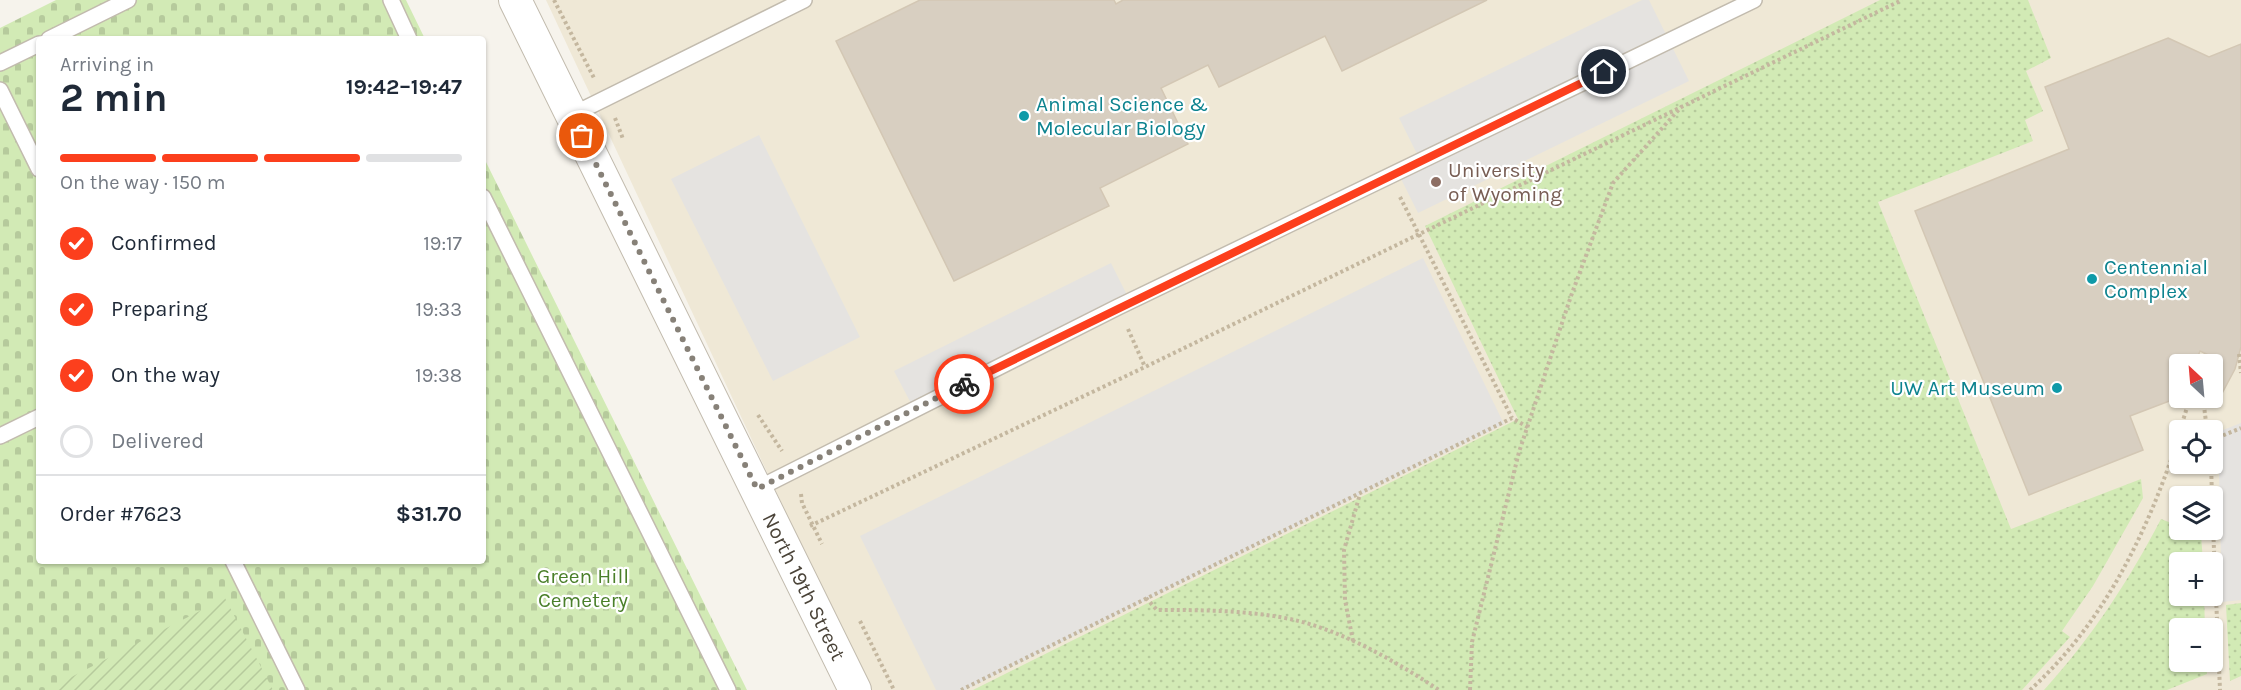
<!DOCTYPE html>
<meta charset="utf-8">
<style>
body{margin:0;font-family:Karla,sans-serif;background:#f2f2f3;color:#1f2937;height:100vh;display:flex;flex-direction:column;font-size:22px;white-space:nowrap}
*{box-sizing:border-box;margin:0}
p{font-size:20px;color:#747a83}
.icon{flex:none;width:33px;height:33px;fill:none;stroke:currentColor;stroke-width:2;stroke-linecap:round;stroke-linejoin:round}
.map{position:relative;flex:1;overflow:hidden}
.panel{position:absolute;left:36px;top:36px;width:450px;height:528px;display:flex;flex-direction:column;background:#fff;border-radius:6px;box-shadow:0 2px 4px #0004}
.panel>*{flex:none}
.needle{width:39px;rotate:334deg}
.controls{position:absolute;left:2169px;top:354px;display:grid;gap:12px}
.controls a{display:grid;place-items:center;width:54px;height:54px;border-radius:6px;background:#fff;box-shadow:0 2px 4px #0004;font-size:30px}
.pin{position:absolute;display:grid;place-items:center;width:51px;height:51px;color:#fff;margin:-26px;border:3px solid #fff;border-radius:50%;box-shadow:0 2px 6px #0007}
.courier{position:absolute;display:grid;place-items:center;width:60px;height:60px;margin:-30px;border:4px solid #fc3f1d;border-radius:50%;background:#fff;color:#222;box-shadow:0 2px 8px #0007}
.headline em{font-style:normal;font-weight:700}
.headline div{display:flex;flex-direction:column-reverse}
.headline{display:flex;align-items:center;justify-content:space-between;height:102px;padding:0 24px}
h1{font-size:39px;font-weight:700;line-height:45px}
.bar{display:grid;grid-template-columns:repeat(4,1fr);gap:9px 6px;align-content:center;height:72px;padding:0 24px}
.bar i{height:8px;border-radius:4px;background:#e0e1e3}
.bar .current{background:#fc3f1d}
.bar p{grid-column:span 4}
.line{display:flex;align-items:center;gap:15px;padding:0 24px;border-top:2px solid #e0e1e3}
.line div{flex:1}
ol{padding:0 24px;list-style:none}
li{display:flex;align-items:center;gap:18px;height:66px}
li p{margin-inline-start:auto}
li .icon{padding:6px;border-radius:50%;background:#fc3f1d;color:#fff;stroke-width:4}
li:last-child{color:#747a83}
li i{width:33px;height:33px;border:3px solid #e0e1e3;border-radius:50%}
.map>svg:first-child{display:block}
</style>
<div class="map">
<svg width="2241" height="690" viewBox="0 0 2241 690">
<defs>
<pattern id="grass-dots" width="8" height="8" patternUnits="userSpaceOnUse" patternTransform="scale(1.5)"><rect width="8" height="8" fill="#d2eab5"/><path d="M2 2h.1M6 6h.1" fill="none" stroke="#b6ca9c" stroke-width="1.8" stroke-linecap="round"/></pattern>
<pattern id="cemetery-stones" width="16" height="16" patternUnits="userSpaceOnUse" patternTransform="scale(1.5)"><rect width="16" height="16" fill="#d2eab5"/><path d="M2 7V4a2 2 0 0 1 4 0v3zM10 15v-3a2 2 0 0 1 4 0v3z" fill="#b6ca9c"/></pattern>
<pattern id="garden-furrows" width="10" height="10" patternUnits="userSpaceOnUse" patternTransform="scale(1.5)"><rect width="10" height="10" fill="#d2eab5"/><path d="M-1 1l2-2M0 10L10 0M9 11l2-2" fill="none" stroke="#b6ca9c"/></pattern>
</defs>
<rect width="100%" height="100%" fill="#f6f3ec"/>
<path fill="#efe8d6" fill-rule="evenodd" d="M546,0H2241V690H869ZM2180,364H2212V398H2180ZM2180,430H2212V464H2180ZM2180,496H2212V530H2180ZM2180,562H2212V596H2180ZM2180,628H2212V662H2180Z"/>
<path fill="url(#grass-dots)" d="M1880,0H2028L2051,58L2026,71L2043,111L2025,120L2033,141L1878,202L2011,529L2141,479L2143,498L2093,586L2062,631L2070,637L2022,690H973L1518,419L1425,226Z
M2161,519L2179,526L2180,530L2201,535L2203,562H2180V596H2204L2205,628H2180V662H2206L2207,674L2167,690H2044C2092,637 2128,582 2161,519Z
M2241,603V676L2230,681L2226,605Z"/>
<path fill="url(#cemetery-stones)" d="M56,0H406L425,39H39V561H483V156L747,690H0V28Z"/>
<path fill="url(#garden-furrows)" d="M225,598L273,690H48V689Z"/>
<path fill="#e5e3e0" d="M1642,0H1649L1689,81L1418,213L1397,171L1420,160L1399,118Z
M759,135L860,337L773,381L671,179Z
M1423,258L1504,424L965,690H936L860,536Z
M1111,263L1130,301L914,409L894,371Z
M2241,423V600L2222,602L2218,432Z"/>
<path fill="#d8cfc1" stroke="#d3c7b4" stroke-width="1.5" d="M920,0H1114L1116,4L1123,0H1487L1342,71L1325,36L1219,87L1208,65L1161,88L1188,144L1100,188L1109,206L954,281L836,41Z
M2168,38L2209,57L2241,44V347L2235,369L2219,399L2211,398V356L2200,351L2195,364H2180V397L2130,416L2143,450L2029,495L1915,211L2069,149L2045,87Z"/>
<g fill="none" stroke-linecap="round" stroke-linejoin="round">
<defs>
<path id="lane" d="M391,0L409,39
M49,39L128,0
M0,63L39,44
M0,90L39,169
M572,115L804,0
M483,197L728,690
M0,436L39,417
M757,489L1118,307L1754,0
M233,561L297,690"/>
<g id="street">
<path id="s1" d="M515,0L855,690"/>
</g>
</defs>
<use href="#lane" stroke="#c2bbae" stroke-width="18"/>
<use href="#street" stroke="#c2bbae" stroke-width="34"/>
<path stroke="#c4b79f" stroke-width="4" stroke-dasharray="3 3" stroke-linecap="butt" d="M554,0L595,80
M615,118L623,139
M1400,197L1512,418
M1128,329L1145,367
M2239,354L2241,373
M2198,364L2203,353
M2203,398L2207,430
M758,415L782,451
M2180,430L2190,398
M2212,440L2241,428
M2211,464L2212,496
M801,494L802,503L822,544
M2212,503L2220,690
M810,526L1145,367L1902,0
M1146,598L1157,610C1202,610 1246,610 1290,619C1342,630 1395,661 1439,690
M860,621L894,690
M1353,641L1345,600L1344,550L1360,494
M961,690L1512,418L1529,428
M1470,690L1472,642L1519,452L1571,296L1613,183L1682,106
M2030,690C2106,621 2149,529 2180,433"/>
<use href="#lane" stroke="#fff" stroke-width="15"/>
<use href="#street" stroke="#fff" stroke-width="32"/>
</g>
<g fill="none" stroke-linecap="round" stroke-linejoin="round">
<path stroke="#878178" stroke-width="6" stroke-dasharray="0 10.8" d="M582,136L757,489L964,384"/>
<path stroke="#fc3f1d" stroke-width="8" d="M964,384L1604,72"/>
</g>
<g fill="#0f9aa8" stroke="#fff" stroke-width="2">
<circle cx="1024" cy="116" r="6"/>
<circle cx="2092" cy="279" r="6"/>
<circle cx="2057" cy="388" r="6"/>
</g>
<circle fill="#8d6e63" stroke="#fff" stroke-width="2" cx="1436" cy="182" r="6"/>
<g text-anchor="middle" stroke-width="4.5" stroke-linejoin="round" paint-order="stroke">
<g font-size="21" fill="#0d838f" stroke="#fff" text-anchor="start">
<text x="1036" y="111">Animal Science &amp;<tspan x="1036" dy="24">Molecular Biology</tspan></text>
<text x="2104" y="274">Centennial<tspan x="2104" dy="24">Complex</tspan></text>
<text x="2045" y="395" text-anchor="end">UW Art Museum</text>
</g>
<g font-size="21" fill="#785e54" stroke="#fff" text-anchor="start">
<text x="1448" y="177">University<tspan x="1448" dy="24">of Wyoming</tspan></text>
</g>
<g font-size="21" fill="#4a7f2a" stroke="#fff">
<text x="583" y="583">Green Hill<tspan x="583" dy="24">Cemetery</tspan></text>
</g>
<g font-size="21" fill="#4b4439" stroke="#fff">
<text dy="7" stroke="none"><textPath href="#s1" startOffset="654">North 19th Street</textPath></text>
</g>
</g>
</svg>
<div class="controls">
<a><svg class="needle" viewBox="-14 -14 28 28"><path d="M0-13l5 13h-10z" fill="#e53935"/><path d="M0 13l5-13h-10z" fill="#747a83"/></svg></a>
<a><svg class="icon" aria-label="locate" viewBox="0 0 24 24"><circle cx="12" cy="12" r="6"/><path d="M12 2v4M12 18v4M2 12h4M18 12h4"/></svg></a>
<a><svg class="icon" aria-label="layers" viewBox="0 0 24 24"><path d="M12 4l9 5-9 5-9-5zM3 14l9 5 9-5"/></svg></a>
<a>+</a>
<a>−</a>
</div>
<div class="pin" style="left:582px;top:136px;background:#ea580c"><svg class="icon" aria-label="bag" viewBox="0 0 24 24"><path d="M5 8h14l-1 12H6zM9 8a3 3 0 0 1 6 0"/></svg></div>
<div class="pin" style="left:1604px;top:72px;background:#1f2937"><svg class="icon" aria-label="home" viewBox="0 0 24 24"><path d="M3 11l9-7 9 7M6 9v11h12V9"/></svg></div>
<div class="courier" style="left:964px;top:384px"><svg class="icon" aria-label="bike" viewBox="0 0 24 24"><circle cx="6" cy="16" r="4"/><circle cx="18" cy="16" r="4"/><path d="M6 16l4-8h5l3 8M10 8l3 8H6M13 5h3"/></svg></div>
<section class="panel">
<div class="headline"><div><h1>2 min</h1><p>Arriving in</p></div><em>19:42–19:47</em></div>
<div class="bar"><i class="current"></i><i class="current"></i><i class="current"></i><i></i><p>On the way · 150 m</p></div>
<ol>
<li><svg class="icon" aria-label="check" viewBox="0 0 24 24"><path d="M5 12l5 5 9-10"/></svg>Confirmed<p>19:17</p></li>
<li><svg class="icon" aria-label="check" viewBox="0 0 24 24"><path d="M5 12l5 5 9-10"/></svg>Preparing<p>19:33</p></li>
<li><svg class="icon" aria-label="check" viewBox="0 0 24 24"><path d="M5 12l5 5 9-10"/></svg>On the way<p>19:38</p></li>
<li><i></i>Delivered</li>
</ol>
<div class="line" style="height:78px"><div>Order #7623</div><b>$31.70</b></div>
</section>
</div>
